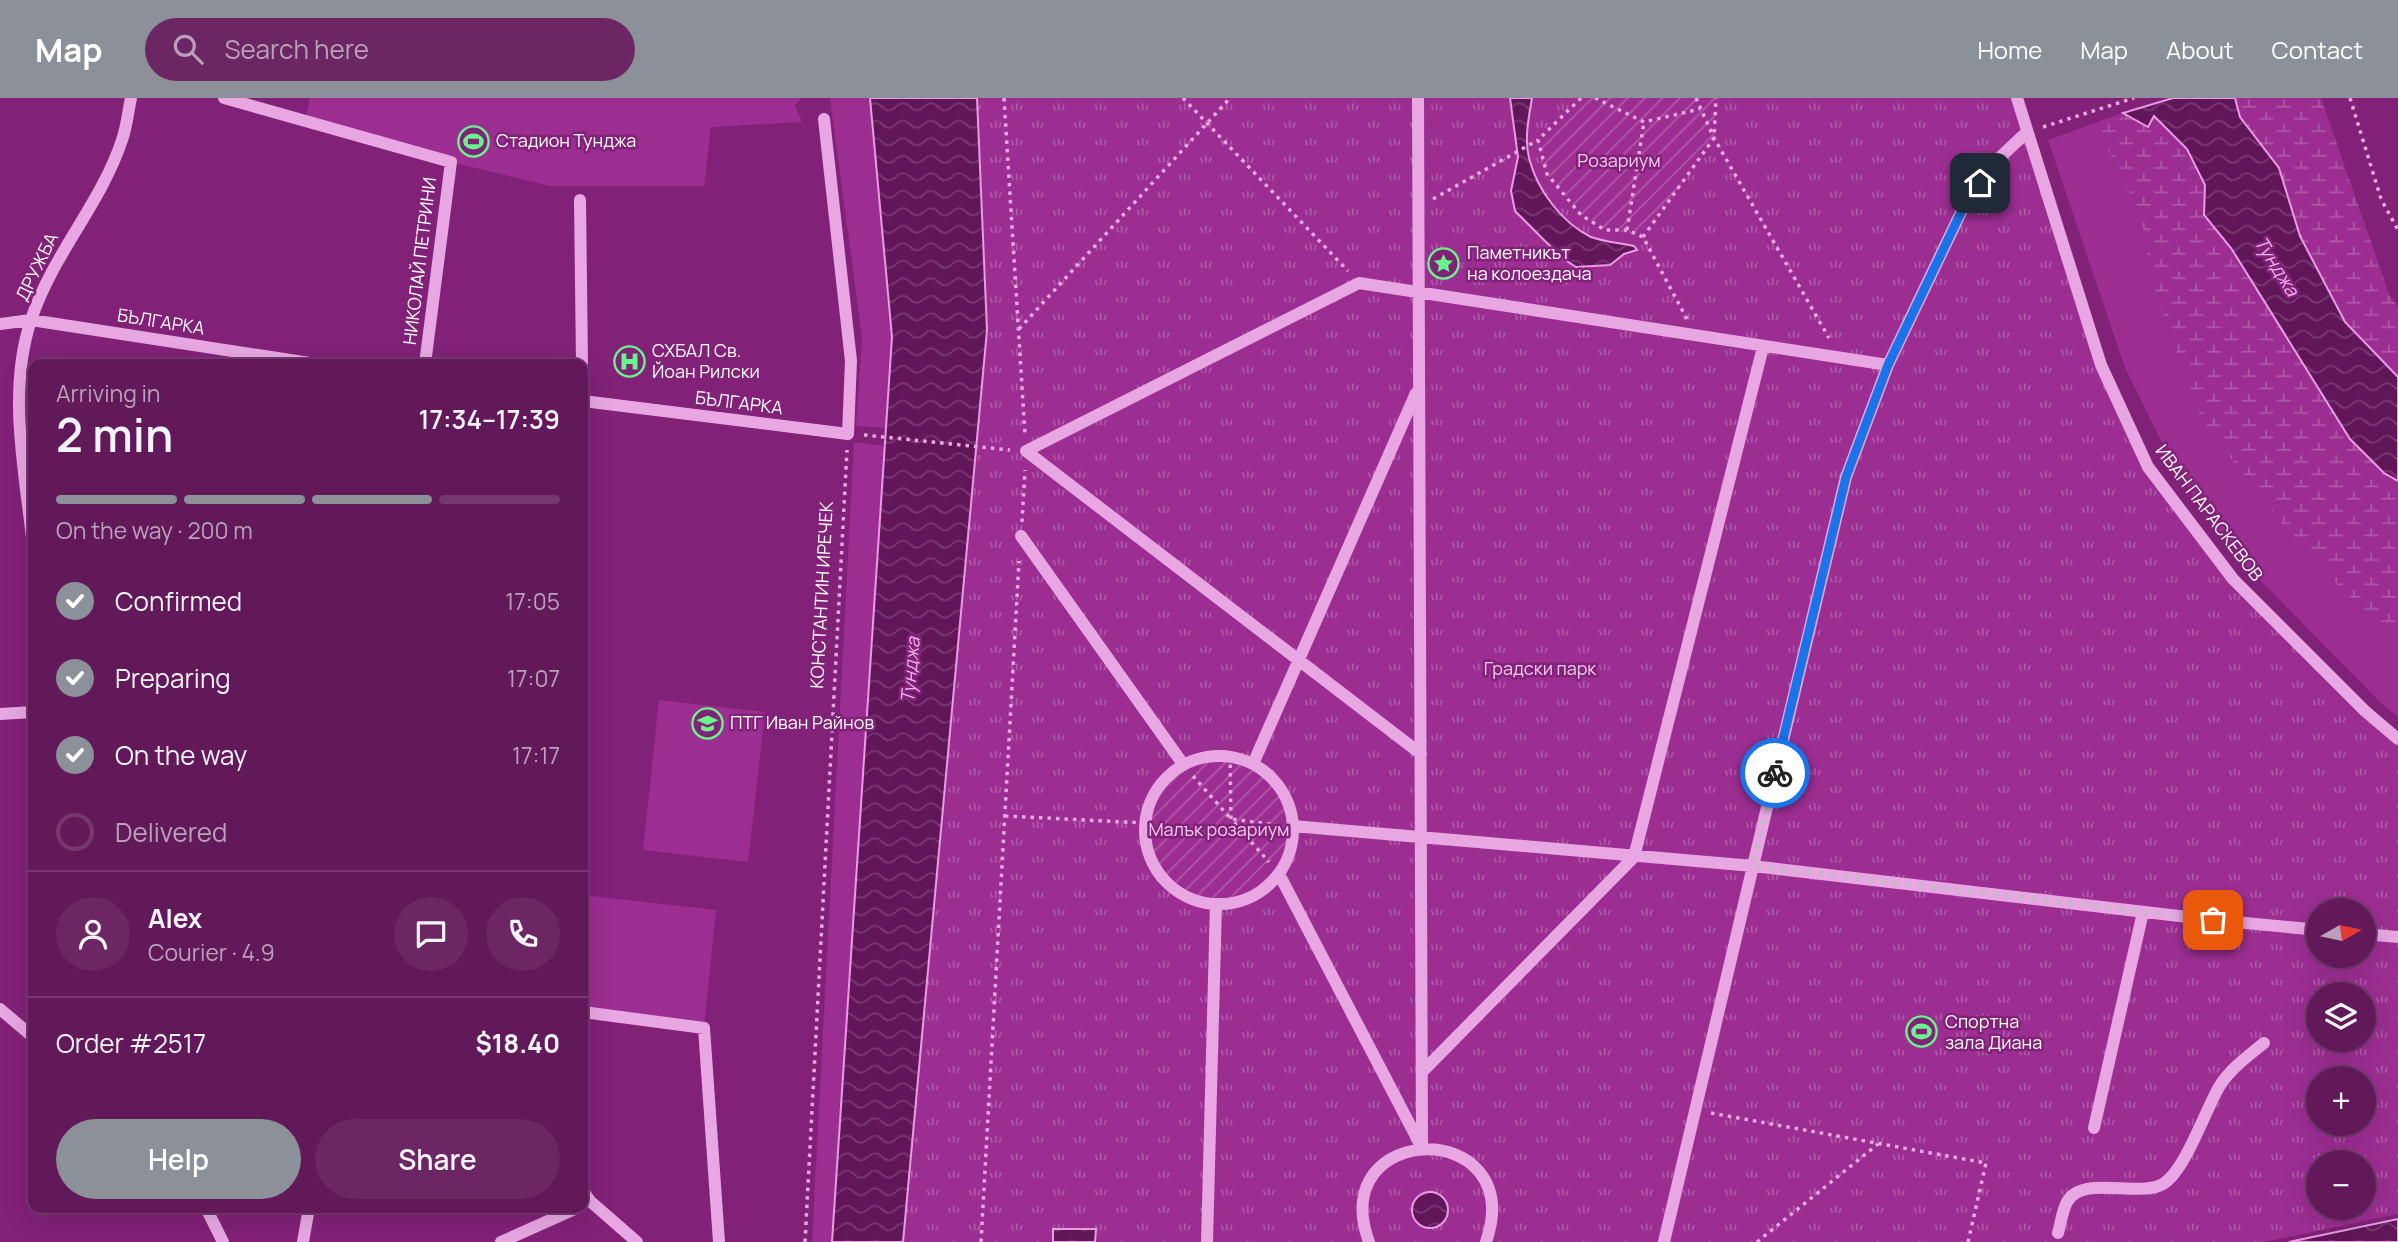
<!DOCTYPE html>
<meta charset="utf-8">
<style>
body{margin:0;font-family:Manrope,sans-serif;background:#6b2663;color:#f1f3f6;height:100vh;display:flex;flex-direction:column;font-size:26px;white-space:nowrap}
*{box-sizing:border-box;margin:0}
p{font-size:23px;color:#bba0bb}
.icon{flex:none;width:38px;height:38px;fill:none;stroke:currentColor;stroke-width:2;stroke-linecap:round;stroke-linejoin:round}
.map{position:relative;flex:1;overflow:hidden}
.drawer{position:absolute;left:28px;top:261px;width:560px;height:854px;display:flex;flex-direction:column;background:#62195a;border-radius:14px;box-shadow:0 7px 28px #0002,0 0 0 2px #763870}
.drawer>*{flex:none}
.needle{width:46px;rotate:81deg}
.buttons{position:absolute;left:2306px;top:800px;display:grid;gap:14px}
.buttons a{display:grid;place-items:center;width:70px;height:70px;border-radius:50%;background:#62195a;box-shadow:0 7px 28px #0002,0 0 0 2px #763870;font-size:35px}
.pin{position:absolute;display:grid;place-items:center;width:60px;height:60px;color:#fff;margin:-30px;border-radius:14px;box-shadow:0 4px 10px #0006}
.courier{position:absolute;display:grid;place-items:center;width:70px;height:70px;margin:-35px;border:5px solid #1a73e8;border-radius:50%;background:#fff;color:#222;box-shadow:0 2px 9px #0007}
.head em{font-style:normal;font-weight:600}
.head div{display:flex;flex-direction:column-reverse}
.head{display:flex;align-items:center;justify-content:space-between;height:119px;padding:0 28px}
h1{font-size:46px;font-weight:600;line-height:52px}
.bar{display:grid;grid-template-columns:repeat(4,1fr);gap:10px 7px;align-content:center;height:84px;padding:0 28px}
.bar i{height:9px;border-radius:5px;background:#763870}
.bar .on{background:#8c9099}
.bar p{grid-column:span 4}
.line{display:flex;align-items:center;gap:18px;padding:0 28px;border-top:2px solid #763870}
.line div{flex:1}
.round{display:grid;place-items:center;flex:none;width:74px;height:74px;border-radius:37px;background:#6b2663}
ol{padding:0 28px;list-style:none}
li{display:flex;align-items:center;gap:21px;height:77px}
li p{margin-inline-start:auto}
li .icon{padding:7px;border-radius:50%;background:#8c9099;color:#fff;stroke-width:4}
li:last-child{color:#bba0bb}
li i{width:38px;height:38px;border:4px solid #763870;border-radius:50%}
.primary-button{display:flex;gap:14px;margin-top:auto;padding:14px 28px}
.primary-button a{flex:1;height:80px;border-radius:42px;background:#8c9099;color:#fff;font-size:28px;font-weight:600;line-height:80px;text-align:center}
.primary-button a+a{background:#6b2663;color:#f1f3f6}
header{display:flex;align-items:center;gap:42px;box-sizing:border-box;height:98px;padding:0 35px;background:#8c9099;color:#fff}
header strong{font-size:33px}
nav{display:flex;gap:38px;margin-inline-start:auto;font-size:24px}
.search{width:490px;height:63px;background:#6b2663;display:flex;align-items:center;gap:18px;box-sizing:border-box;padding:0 24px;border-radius:38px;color:#bba0bb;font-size:26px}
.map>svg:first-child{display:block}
</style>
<header>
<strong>Map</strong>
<div class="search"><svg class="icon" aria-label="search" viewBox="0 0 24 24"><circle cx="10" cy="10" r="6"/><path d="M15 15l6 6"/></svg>Search here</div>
<nav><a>Home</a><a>Map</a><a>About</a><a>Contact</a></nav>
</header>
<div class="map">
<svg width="2398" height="1144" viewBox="0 0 2398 1144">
<defs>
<pattern id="wetland-marsh" width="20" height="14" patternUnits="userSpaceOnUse" patternTransform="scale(1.75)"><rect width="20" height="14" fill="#9c2e92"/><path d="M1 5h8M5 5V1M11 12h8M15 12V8" fill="none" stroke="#b058a8"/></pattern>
<pattern id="park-tufts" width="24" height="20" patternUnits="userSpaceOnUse" patternTransform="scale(1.75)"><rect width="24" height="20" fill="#9c2e92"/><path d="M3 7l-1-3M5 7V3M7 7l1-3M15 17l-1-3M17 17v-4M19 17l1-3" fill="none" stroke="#b058a8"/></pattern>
<pattern id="garden-furrows" width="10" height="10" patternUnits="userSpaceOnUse" patternTransform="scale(1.75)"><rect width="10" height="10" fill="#9c2e92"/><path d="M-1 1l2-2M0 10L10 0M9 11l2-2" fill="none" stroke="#b058a8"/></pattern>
<pattern id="water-waves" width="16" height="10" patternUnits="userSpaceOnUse" patternTransform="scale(1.75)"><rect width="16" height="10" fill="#611659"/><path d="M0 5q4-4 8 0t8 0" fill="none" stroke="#793972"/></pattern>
</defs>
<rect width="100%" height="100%" fill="#822178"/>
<path fill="#9c2e92" d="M310,0H802L795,7L802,24L711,29L704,88H550L451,64L305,23Z
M830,0H870L892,239L886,330L856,328L862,239Z
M2123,15L2148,29L2384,375L2398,383V619L2381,605L2243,465L2179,379L2125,270L2048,42Z
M854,344L885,348L832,1144H812Z
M659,602L765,614L748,764L643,752Z
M583,797L716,812L704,930L583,914Z"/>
<path fill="url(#wetland-marsh)" d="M2235,0H2321L2389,196L2398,209V279L2345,224L2300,138L2279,70L2240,19Z
M2123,15L2148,29L2154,18L2187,51L2205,87L2204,117L2231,150L2384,375L2398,383V547L2300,449L2202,323L2152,185L2141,118L2095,25Z"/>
<path fill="url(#park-tufts)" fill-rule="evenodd" d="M977,0H2017L2101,267L2148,369L2233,481L2398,641V1116L2264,1144H903L987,232ZM2319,812H2364V858H2319ZM2319,896H2364V942H2319ZM2319,980H2364V1026H2319ZM2319,1064H2364V1110H2319Z"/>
<path fill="url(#garden-furrows)" d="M1581,0H1716L1714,40L1643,139L1627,132H1605L1581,117L1547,76L1538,42Z
M1145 732a74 74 0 1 1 148 0a74 74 0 1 1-148 0Z"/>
<path fill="url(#water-waves)" stroke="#e99be4" stroke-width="2" d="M870,0H977L987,232L903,1144H832L892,239Z
M1510,0H1532C1529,18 1524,41 1529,60C1537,92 1562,125 1591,139C1604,144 1621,145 1634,148L1637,152L1624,156L1610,167L1576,169L1562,160L1515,113L1511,93L1518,59Z
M2173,0H2235L2240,19L2279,70L2300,138L2345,224L2398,279V383L2384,375L2350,341L2231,150L2204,117L2205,87L2187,51L2154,18L2148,29L2123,15Z
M1412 1112a18 18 0 1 1 36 0a18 18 0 1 1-36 0Z
M2398,1121V1144H2289Z
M1053,1131H1096L1095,1144H1053Z"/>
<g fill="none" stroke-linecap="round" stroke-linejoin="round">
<path stroke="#e8a7e3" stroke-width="3.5" stroke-dasharray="3.5 5" stroke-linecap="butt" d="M1004,0L1025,337
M1183,0L1348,173
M1581,0L1538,42L1547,76L1581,117L1605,132H1627L1643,139L1687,221
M1595,0L1644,24L1700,11
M1696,0L1714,40L1829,240
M2350,0L2381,101L2398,132
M2043,29L2134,0
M1433,101L1538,42
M1627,132L1644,24
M1643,139L1714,40L1716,0
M1019,231L1230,0
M864,337L1010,352
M1022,424L1025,372
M583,545H584
M1230,658L1231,721L1269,764
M1193,678L1231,721L1277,727
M1005,718L1145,725
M1711,1015L1986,1065L1968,1144
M805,1144L847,352
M981,1144L1019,463
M1757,1144L1878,1046"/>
<path stroke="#e8a7e3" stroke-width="12" d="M224,0L451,64L425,266
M1418,0L1422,1049
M2017,0L2101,267L2148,369L2233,481L2365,613L2398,641
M2027,34L1996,63L1965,106L1888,267L1846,379L1753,768L2213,822L2319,832
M580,102L582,266
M0,226L31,222L316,266
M583,303L848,336L851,263L824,21
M1021,438L1183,666
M33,448C25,374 7,294 31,222C52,157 101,106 122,42C127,28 128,14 131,0
M0,616L33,614
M1421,656L1026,353L1359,185L1888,267
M1145 732a74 74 0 1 1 148 0a74 74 0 1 1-148 0Z
M1253,666L1416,295
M1293,728L1753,768L1664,1144
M1279,776L1420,1046
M2364,836L2398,839
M0,911L33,939
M583,914L704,930L719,1144
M1423,973L1634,759L1763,249
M2094,1030L2143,814
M583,1093L590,1103L637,1144
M206,1110L223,1144
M2058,1135C2061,1125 2062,1113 2067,1104C2082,1076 2139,1100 2163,1086C2185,1073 2205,1013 2219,989C2230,971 2248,958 2264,945
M303,1144L309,1110
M501,1144L577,1110
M1207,1144L1216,806
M1369,1144C1324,1022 1529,1019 1486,1144"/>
</g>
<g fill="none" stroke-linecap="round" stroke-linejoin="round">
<path stroke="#d3b1d0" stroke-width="7" stroke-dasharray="0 12.6" d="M1775,675L1753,768L2213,822"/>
<path stroke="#1a73e8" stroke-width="9" d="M1775,675L1846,379L1888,267L1965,106L1980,85"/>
</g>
<defs>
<symbol id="stadium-ring" viewBox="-11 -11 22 22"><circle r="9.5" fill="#822178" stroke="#68f58b" stroke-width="1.5"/><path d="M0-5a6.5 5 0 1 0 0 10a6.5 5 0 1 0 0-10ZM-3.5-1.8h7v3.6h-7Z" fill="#68f58b"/></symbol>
<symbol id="sight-ring" viewBox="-11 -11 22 22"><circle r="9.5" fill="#822178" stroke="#68f58b" stroke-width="1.5"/><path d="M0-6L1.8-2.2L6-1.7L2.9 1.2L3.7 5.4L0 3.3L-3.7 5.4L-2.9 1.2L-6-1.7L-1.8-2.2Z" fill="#68f58b"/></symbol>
<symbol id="hospital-ring" viewBox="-11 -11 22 22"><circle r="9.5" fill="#822178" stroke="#68f58b" stroke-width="1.5"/><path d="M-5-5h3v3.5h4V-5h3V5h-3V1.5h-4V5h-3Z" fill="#68f58b"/></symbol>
<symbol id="school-ring" viewBox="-11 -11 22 22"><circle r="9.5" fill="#822178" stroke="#68f58b" stroke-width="1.5"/><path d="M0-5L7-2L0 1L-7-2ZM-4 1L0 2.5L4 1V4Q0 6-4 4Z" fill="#68f58b"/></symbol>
</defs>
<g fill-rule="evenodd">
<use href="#stadium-ring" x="456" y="26" width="35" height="35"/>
<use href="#sight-ring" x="1426" y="148" width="35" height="35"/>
<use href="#hospital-ring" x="612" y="246" width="35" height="35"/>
<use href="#school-ring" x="690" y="608" width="35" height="35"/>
<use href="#stadium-ring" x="1904" y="916" width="35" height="35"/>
</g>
<g text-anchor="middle" stroke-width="5" stroke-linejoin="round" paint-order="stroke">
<g font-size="18" fill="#fff" stroke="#822178" text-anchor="start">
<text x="496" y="49">Стадион Тунджа</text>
<text x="1467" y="161">Паметникът<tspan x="1467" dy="21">на колоездача</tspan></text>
<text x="652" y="259">СХБАЛ Св.<tspan x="652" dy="21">Йоан Рилски</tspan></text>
<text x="730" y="631">ПТГ Иван Райнов</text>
<text x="1945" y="930">Спортна<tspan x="1945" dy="21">зала Диана</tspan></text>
</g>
<g font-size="18" fill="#f6cbf3" stroke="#822178">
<text x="1619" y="69">Розариум</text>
<text x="1540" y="577">Градски парк</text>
<text x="1219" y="738">Малък розариум</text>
</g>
<g font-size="18" fill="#fff" stroke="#822178">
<text transform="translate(420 163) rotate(-83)" y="6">НИКОЛАЙ ПЕТРИНИ</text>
<text transform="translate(37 169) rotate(-64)" y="6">ДРУЖБА</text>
<text transform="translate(161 224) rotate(9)" y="6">БЪЛГАРКА</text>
<text transform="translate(739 305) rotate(7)" y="6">БЪЛГАРКА</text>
<text transform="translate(2209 415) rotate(53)" y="6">ИВАН ПАРАСКЕВОВ</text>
<text transform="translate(822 497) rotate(-87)" y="6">КОНСТАНТИН ИРЕЧЕК</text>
</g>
<g font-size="19" font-style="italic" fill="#f0b3eb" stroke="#822178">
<text transform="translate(2277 168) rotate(58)" y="7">Тунджа</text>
<text transform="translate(910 572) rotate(-85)" y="7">Тунджа</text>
</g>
</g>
</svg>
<div class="buttons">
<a><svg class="needle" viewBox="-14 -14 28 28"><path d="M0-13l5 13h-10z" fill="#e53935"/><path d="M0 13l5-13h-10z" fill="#bba0bb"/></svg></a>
<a><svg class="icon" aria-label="layers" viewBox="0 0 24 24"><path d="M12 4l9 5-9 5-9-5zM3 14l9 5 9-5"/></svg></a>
<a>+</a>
<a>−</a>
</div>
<div class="pin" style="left:2213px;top:822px;background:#ea580c"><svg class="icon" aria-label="bag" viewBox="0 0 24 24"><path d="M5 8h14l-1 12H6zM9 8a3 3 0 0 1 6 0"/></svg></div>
<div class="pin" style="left:1980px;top:85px;background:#1f2937"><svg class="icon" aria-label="home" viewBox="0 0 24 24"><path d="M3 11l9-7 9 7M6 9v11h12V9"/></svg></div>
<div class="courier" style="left:1775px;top:675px"><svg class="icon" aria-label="bike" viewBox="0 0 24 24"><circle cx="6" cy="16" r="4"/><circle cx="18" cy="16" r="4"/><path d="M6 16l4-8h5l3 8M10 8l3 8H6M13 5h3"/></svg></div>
<section class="drawer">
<div class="head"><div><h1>2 min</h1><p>Arriving in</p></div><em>17:34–17:39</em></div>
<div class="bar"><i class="on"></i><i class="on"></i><i class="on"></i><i></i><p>On the way · 200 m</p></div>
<ol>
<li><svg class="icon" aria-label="check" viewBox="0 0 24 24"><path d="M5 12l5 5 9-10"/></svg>Confirmed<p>17:05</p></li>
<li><svg class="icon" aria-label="check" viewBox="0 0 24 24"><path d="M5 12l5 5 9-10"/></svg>Preparing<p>17:07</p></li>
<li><svg class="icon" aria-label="check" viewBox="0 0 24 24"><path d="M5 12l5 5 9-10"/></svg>On the way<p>17:17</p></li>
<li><i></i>Delivered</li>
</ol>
<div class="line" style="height:126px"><a class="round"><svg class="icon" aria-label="person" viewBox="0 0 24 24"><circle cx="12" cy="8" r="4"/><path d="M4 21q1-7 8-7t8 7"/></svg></a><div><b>Alex</b><p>Courier · 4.9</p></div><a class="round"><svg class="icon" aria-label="chat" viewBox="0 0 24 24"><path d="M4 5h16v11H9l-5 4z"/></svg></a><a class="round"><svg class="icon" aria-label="phone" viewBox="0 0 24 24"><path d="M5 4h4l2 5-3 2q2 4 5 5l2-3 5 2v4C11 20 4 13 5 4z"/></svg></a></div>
<div class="line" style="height:91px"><div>Order #2517</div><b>$18.40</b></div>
<div class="primary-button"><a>Help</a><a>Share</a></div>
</section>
</div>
